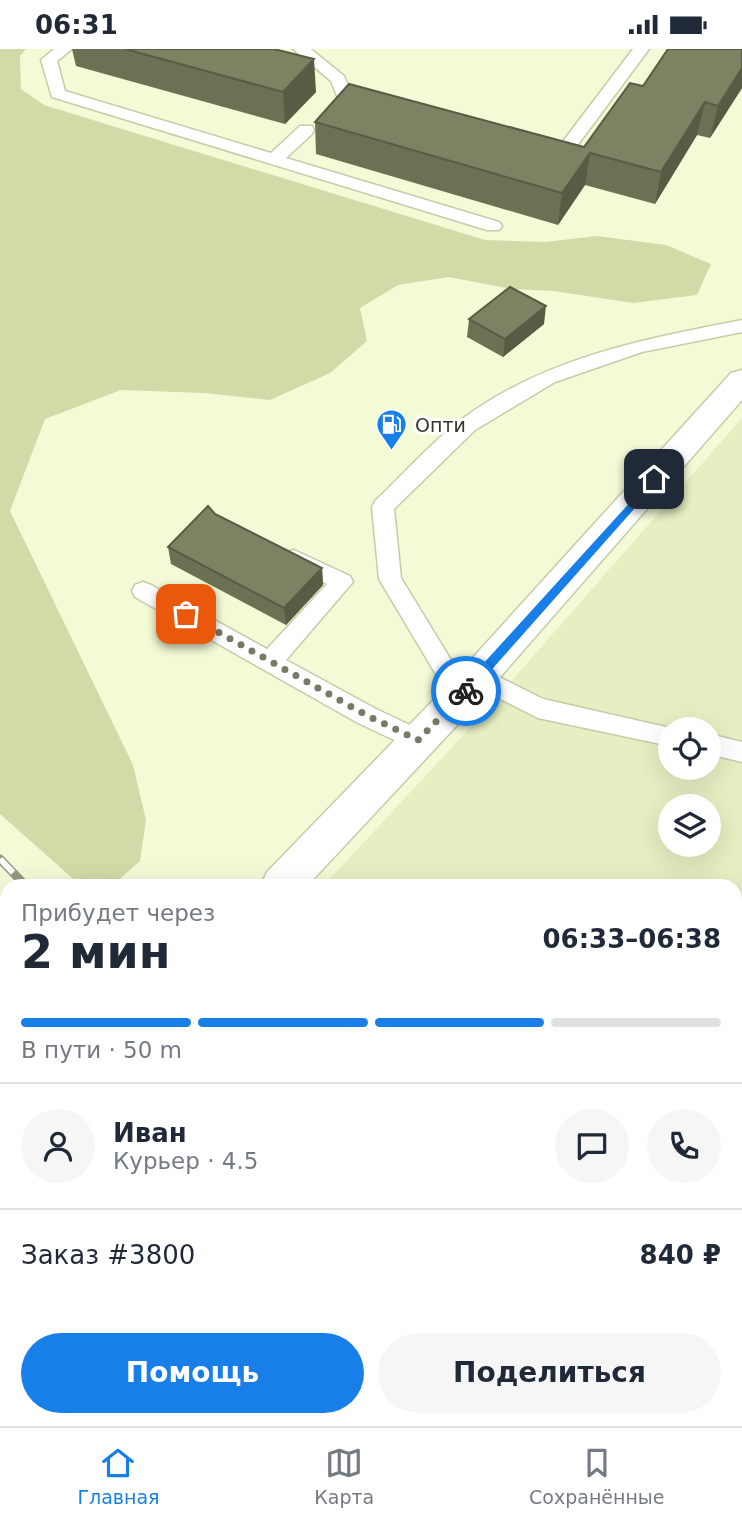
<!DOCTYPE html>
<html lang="ru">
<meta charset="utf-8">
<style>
body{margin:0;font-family:"DejaVu Sans",sans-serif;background:#f6f6f7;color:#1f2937;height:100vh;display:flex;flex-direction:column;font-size:26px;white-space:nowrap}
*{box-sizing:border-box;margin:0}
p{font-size:23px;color:#747a83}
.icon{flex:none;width:38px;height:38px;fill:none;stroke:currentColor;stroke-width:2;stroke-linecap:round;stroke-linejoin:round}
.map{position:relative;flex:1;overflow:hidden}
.details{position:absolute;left:0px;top:830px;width:742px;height:548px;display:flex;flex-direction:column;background:#fff;border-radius:21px 21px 0 0;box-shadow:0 7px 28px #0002}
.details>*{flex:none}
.buttons{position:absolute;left:658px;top:668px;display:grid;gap:14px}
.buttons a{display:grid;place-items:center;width:63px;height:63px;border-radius:50%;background:#fff;box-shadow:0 7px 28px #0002;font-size:35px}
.pin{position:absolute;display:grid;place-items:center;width:60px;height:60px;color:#fff;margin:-30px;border-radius:14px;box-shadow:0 4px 10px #0006}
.courier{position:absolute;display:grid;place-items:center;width:70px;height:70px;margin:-35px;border:5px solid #177fe7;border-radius:50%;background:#fff;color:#222;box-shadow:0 2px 9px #0007}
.headline em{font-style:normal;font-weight:700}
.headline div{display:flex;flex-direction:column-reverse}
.headline{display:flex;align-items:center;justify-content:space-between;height:119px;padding:0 21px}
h1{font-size:46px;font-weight:700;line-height:52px}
.bar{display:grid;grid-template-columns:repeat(4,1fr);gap:10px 7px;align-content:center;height:84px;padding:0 21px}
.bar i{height:9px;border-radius:5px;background:#e0e1e3}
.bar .selected{background:#177fe7}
.bar p{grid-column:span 4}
.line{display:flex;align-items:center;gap:18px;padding:0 21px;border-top:2px solid #e0e1e3}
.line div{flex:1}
.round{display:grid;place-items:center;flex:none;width:74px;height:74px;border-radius:37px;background:#f6f6f7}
.action{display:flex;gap:14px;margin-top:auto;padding:14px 21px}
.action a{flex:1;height:80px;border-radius:42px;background:#177fe7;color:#fff;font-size:28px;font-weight:700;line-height:80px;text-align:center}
.action a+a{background:#f6f6f7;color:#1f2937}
.status{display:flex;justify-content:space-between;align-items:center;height:49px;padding:0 35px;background:#fff;direction:ltr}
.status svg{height:19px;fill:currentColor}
.dock{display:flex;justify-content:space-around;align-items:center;height:98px;border-top:2px solid #e0e1e3;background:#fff;font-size:19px;color:#747a83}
.dock a{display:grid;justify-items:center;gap:4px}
.dock .selected{color:#177fe7}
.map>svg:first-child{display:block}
</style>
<div class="status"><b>06:31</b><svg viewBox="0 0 49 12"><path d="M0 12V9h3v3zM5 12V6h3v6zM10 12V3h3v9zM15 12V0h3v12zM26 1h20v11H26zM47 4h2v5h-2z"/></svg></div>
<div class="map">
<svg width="742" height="1377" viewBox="0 0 742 1377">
<rect width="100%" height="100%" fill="#f3fad6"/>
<path fill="#e6eec2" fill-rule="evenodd" d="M742,369V1377H711L699,1370H735V836H324L470,679ZM670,681H709V719H670ZM670,758H709V796H670Z
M0,851L7,859V1000L0,1005Z
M7,1232V1370H605L614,1377H0V1240Z"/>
<path fill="#d1dba7" d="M0,0H26L20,7L21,40L44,56L485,191L545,193L597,187L666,196L711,215L697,246L633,254L554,242L511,240L449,228L398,236L360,259L367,292L330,324L270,351L204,344L121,341L45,370L10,462L133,716L146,771L140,812L113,836H80L0,765Z"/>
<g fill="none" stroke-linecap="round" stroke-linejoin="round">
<defs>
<path id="service" d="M54,0H72L57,12L65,42L271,104L300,77H312L314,81L312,85L286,109L499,173L502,177L499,181H487L52,48L41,11Z
M293,0H311L344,27L351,44L349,47H337L331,32Z
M633,0H649L568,109L562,110L539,105L537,101L539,97L558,99Z
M742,271V283L642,303L555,333L475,381L394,460L401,529L473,647L469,654L461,657L453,654L379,530L372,458L375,452C403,426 430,394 461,371C543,309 644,290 742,271Z
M294,501L350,527L353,533L286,611L376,660L427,684L430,691L427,698L418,701L409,698L358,674L135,548L132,542L135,536L143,533L151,536L267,600L327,535L286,515L283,509L286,503Z
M479,618L543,650L679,681H670V697L538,669L471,635L467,628L471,621Z
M709,685L742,693V713L709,705Z
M350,1370H392L395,1377H353Z"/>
<path id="secondary" d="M742,321V351L474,658L308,836H261L267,823L448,636L731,324Z
M7,1086V1137L0,1140V1089Z"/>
</defs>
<use href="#service" stroke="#c5cca8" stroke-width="3"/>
<use href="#secondary" stroke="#c5cca8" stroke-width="3"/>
<use href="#service" fill="#fff" fill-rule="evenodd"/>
<use href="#secondary" fill="#fff" fill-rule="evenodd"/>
<defs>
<path id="rail" d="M0,810L25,836
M618,1370L627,1377"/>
</defs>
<use href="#rail" stroke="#94987f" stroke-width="9"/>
<use href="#rail" stroke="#fff" stroke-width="6" stroke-dasharray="19" stroke-linecap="butt"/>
</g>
<path fill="#6c7154" d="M72,0H274L316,43L285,75L76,17Z
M742,0V39L710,89L697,86L655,155L585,136L558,176L316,105L315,73L584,98L643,37Z
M469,270L544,275L503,308L467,288Z
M215,465L322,519L323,536L286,576L171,515L168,498Z
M735,1276L742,1280V1369L735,1365Z
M422,1370H577L588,1377H432Z"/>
<path fill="#585c45" d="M314,10L316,43L285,75L283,43Z
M742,19V39L710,89L718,57Z
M705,53L697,86L655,155L661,123Z
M590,104L585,136L558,176L562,144Z
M546,257L544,275L503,308L505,290Z
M322,519L323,536L286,576L284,559Z"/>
<path fill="#7d8362" stroke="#585c45" stroke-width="2" d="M125,0H274L314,10L283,43Z
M668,0H742V19L718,57L705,53L661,123L590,104L562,144L315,73L349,35L584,98L630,34L643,37Z
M510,238L546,257L505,290L469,270Z
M208,457L215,465L322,519L284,559L168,498Z
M735,1276L742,1280V1355L735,1352Z
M110,1370H290L301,1377H120Z
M426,1370H577L588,1377H437Z"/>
<path fill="#177fe7" d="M654,427L659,430L658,433L470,645H462V638Z"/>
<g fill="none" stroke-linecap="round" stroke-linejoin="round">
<path stroke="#777b65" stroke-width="7" stroke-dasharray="0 12.6" d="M186,565L368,667L418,691L466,642"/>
</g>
<defs>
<symbol id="fuel-pin" viewBox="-11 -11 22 30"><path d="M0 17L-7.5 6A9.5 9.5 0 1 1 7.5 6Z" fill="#177fe7" stroke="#fff"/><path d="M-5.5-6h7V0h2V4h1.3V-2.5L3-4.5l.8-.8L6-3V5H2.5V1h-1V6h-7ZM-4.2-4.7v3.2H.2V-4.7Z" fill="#fff"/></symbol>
</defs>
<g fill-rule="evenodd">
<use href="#fuel-pin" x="374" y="358" width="35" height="47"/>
</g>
<g text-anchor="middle" stroke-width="6" stroke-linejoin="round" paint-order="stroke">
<g font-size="19" fill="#343628" stroke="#fff" text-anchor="start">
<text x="415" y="383">Опти</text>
</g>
</g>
</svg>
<div class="buttons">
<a><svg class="icon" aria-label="locate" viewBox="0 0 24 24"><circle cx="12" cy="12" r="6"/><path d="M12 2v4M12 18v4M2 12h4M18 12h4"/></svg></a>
<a><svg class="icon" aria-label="layers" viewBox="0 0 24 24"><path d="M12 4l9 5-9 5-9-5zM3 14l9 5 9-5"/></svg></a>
</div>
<div class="pin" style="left:186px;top:565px;background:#ea580c"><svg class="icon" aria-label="bag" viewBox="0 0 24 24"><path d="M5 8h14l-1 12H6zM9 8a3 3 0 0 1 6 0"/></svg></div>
<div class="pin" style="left:654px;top:430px;background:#1f2937"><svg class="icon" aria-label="home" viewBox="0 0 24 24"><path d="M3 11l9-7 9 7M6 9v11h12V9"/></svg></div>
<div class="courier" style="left:466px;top:642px"><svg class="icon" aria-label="bike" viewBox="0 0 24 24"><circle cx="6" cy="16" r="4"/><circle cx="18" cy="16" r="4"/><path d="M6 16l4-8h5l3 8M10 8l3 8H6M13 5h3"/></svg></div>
<section class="details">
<div class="headline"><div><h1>2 мин</h1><p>Прибудет через</p></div><em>06:33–06:38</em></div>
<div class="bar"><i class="selected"></i><i class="selected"></i><i class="selected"></i><i></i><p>В пути · 50 m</p></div>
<div class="line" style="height:126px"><a class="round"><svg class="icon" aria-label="person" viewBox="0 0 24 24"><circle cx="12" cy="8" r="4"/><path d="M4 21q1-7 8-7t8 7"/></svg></a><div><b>Иван</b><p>Курьер · 4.5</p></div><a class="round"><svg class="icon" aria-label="chat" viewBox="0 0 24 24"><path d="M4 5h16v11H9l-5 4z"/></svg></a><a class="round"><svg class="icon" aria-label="phone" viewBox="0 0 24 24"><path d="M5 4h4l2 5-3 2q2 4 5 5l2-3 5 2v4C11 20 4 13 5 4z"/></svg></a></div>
<div class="line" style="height:91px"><div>Заказ #3800</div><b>840 ₽</b></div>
<div class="action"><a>Помощь</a><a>Поделиться</a></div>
</section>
</div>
<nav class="dock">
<a class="selected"><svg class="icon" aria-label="home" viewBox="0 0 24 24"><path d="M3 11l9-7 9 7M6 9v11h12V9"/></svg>Главная</a>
<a><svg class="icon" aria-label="map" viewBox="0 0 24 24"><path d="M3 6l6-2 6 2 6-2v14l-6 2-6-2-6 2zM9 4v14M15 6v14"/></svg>Карта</a>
<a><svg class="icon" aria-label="saved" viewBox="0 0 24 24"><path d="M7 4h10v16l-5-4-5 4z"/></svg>Сохранённые</a>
</nav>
